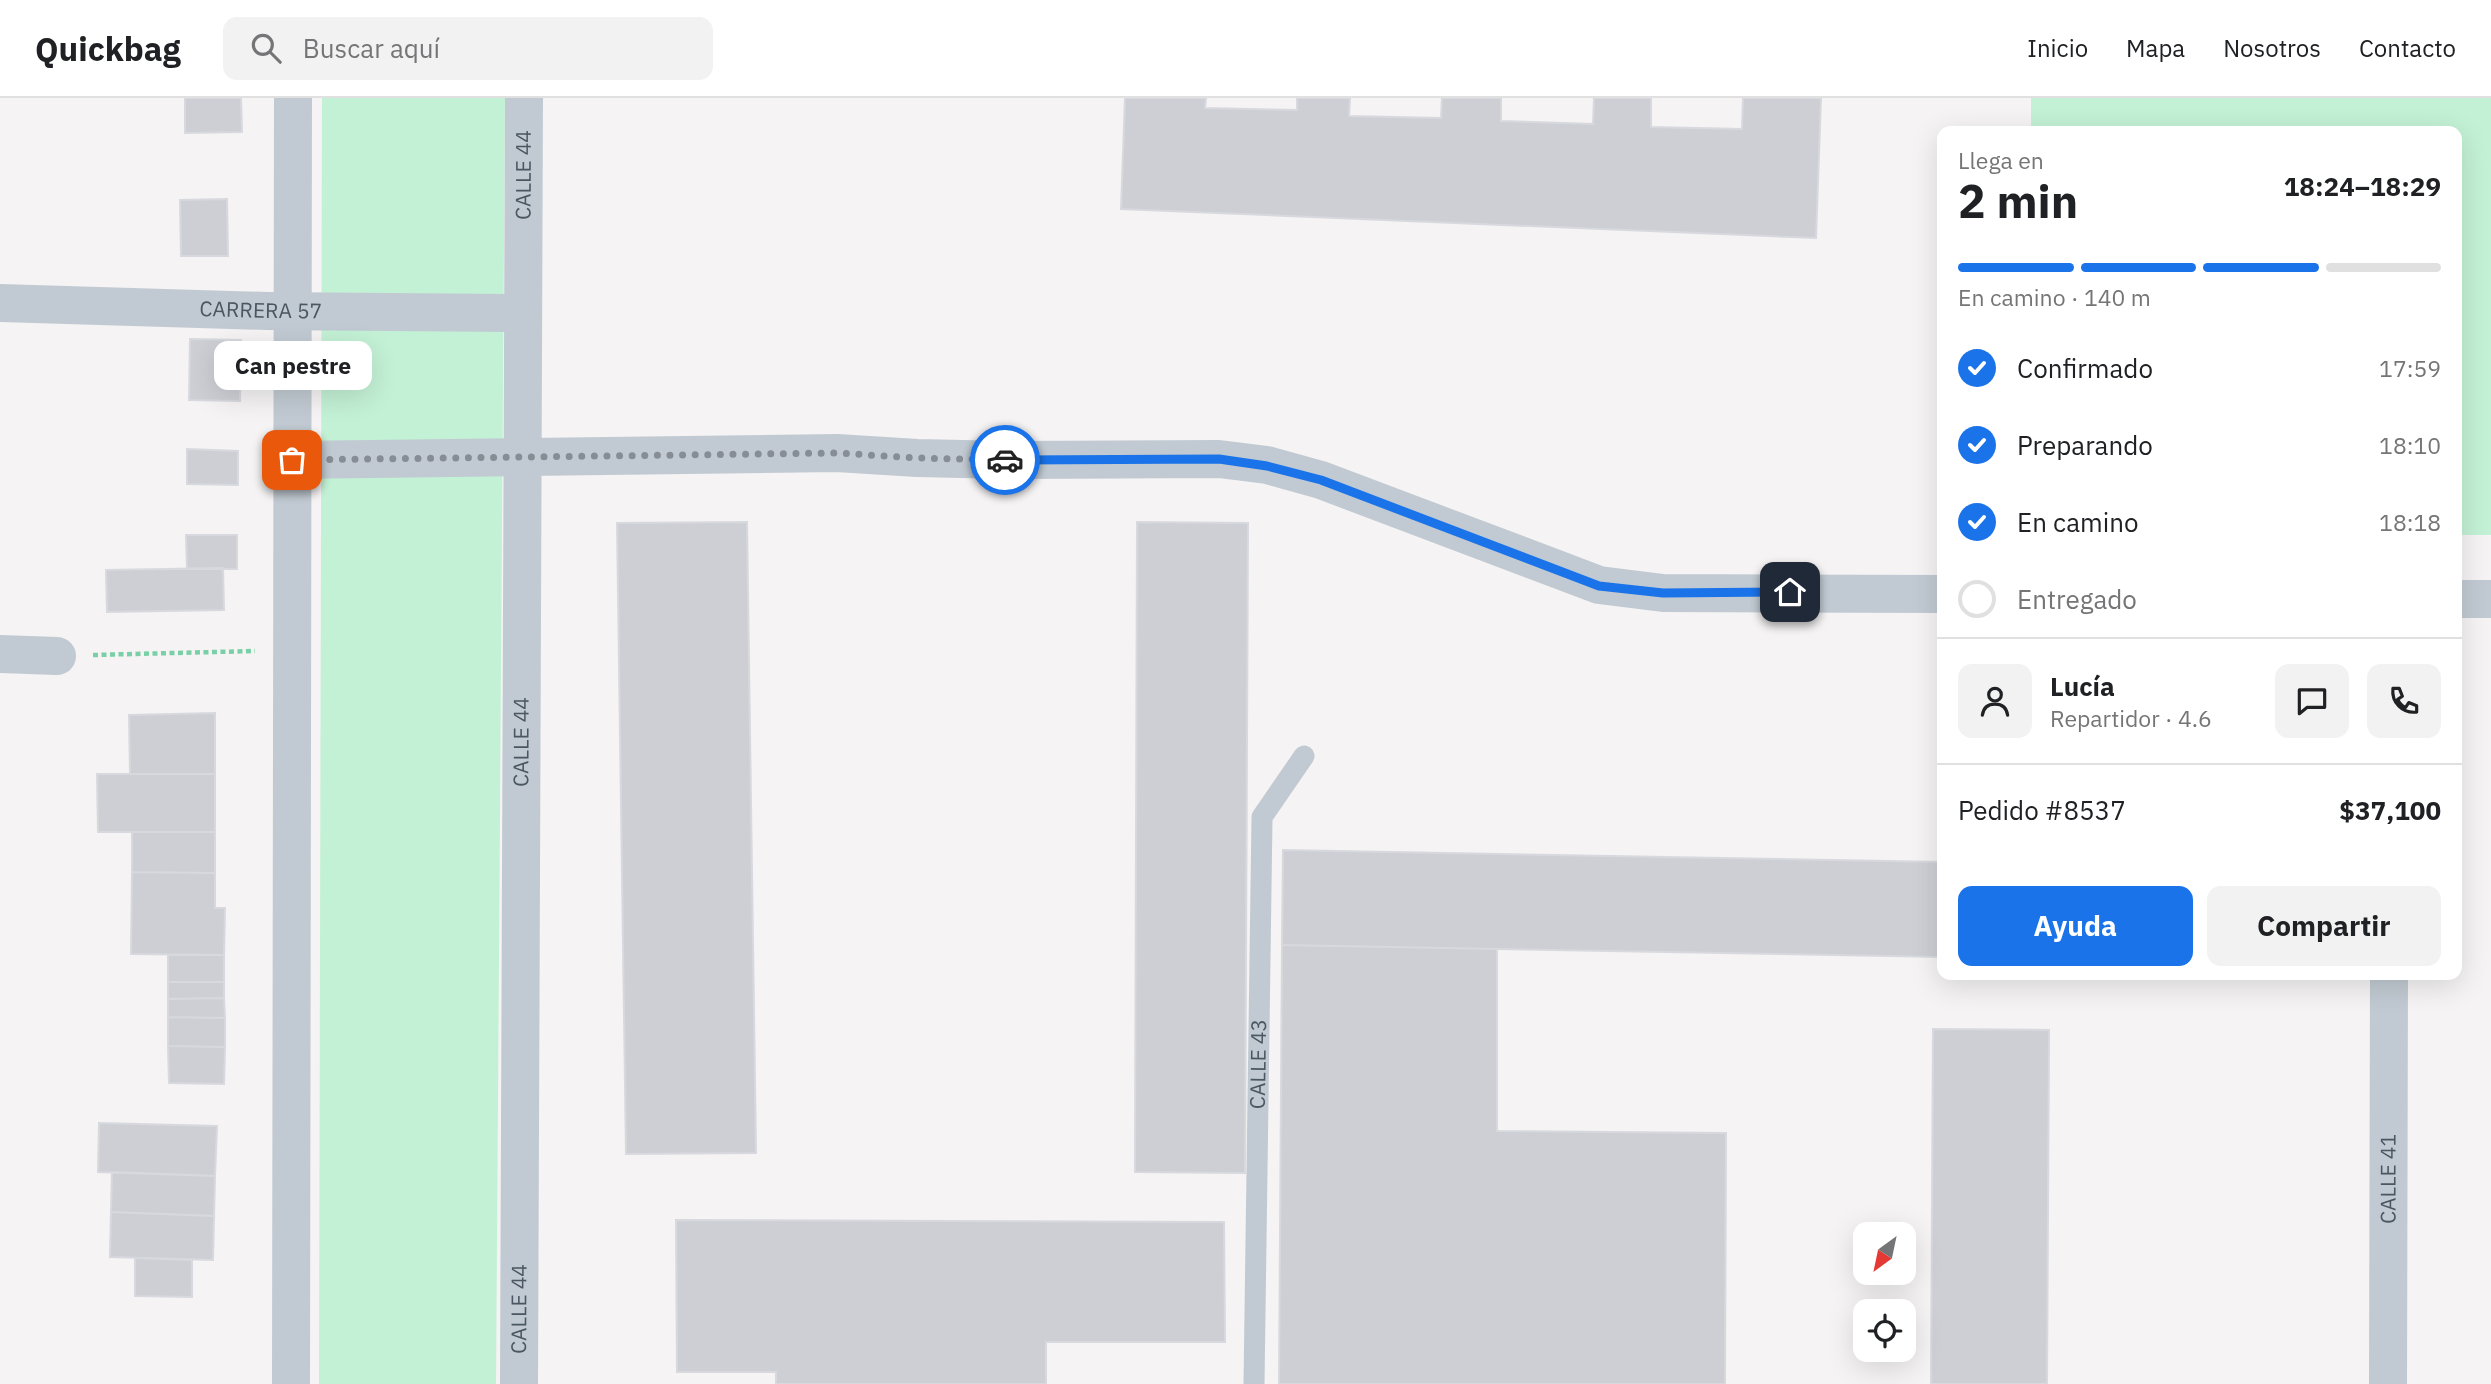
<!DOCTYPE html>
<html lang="es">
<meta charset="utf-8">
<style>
body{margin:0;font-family:"IBM Plex Sans",sans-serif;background:#f2f2f2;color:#202124;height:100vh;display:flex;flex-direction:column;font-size:26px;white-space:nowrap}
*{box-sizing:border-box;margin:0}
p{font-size:23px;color:#757577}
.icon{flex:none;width:38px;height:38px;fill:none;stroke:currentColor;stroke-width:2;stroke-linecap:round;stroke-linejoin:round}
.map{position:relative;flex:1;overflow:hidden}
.panel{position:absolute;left:1937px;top:28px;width:525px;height:854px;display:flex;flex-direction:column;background:#fff;border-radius:14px;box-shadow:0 7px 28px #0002}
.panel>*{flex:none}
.needle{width:46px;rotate:213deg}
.fabs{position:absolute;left:1853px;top:1124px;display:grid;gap:14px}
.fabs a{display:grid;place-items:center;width:63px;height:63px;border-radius:14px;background:#fff;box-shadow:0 7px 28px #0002;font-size:35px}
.pin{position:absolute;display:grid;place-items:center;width:60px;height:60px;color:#fff;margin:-30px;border-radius:14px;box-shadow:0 4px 10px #0006}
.courier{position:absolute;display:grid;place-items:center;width:70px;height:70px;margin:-35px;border:5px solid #1a73e8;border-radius:50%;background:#fff;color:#222;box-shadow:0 2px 9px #0007}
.bubble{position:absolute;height:49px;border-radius:14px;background:#fff;box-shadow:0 7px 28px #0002;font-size:23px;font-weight:800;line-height:49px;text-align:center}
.overview em{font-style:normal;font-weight:800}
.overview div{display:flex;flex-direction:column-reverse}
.overview{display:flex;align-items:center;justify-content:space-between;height:119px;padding:0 21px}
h1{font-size:46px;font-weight:800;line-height:52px}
.bar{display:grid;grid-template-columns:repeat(4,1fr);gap:10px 7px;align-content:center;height:84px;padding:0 21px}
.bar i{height:9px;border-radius:5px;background:#e0e0e0}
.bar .current{background:#1a73e8}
.bar p{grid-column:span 4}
.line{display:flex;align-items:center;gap:18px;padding:0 21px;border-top:2px solid #e0e0e0}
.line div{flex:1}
.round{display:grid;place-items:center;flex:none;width:74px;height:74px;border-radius:14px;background:#f2f2f2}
ol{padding:0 21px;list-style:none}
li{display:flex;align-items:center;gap:21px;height:77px}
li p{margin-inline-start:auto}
li .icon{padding:7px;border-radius:50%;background:#1a73e8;color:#fff;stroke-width:4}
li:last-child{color:#757577}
li i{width:38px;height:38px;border:4px solid #e0e0e0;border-radius:50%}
.action{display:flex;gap:14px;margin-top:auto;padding:14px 21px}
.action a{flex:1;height:80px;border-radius:14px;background:#1a73e8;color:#fff;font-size:28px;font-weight:800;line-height:80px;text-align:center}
.action a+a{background:#f2f2f2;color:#202124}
header{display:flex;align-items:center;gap:42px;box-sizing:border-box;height:98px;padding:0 35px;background:#fff;border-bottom:2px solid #e0e0e0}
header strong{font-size:33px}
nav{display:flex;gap:38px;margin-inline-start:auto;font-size:24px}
.search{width:490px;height:63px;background:#f2f2f2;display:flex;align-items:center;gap:18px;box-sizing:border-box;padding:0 24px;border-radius:14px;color:#757577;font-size:26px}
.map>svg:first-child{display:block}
</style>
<header>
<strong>Quickbag</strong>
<div class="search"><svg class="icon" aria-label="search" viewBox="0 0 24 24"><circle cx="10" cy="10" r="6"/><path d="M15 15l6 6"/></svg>Buscar aquí</div>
<nav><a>Inicio</a><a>Mapa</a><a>Nosotros</a><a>Contacto</a></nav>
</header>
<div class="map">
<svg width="2491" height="1286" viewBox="0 0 2491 1286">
<rect width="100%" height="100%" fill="#f5f3f3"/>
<path fill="#c3f1d5" d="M322,0H505L496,1286H319Z
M2031,0H2491V437H2457V33H2031Z"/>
<path fill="#cdcfd5" stroke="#d7d9de" stroke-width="2" d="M185,0H241L242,34L185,35Z
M1125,0H1206L1205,10L1297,12V0H1350L1349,18L1441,20L1442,0H1501V23L1593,26L1594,0H1651V29L1742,31L1743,0H1821L1816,140L1121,111Z
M227,101L228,158H181L180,102Z
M190,241L241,242L240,303L189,302Z
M187,351L238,353V387L187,386Z
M747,424L756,1055L626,1056L617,425Z
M1137,424L1248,425L1245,1075L1135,1074Z
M186,437H237V471H187Z
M223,470L224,512L107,514L106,472Z
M215,615V676H130L129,617Z
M97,676H215V734H98Z
M132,734H215V775L132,774Z
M1283,752L1942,764V859L1282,847Z
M132,774L215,775V810H225L224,857L131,856Z
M1282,847L1497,851V1033L1726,1035L1725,1286H1279Z
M168,857H224V884H168Z
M168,884H224V900L168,901Z
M224,900L225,920L168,919V901Z
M168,919L225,920V949L168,948Z
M1933,931L2049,932L2047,1286H1931Z
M168,948L225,949L224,986L169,985Z
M99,1025L217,1028L215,1078L98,1074Z
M112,1074L215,1078L214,1118L111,1114Z
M111,1114L214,1118L213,1162L110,1159Z
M676,1122L1224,1124L1225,1244H1046V1286H776V1274H677Z
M135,1160L192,1162V1199L135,1198Z"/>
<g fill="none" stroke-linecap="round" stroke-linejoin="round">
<path stroke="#7ad0a6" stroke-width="4.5" stroke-dasharray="5 3.5" stroke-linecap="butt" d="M93,557L255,553"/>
<path stroke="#c1cad2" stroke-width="21" id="s1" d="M1254,1286L1262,719L1304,658"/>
<g stroke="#c1cad2" stroke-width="38">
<path id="s2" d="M0,205L268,213L523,215"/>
<path d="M292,362L837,355L917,360L1008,362L1219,361L1267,367L1321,382L1599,487L1663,495L1942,496"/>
<path d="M2457,501H2491"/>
<path d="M0,556L57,558"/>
<path id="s3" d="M2388,1286L2389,877"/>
</g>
<g stroke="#c1cad2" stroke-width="38">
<path d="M291,1286L293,0"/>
<path id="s4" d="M519,1286L524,0"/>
</g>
</g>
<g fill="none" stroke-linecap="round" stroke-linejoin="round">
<path stroke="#868d94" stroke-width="7" stroke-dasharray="0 12.6" d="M292,362L837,355L917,360L1005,362"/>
<path stroke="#1a73e8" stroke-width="9" d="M1005,362L1219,361L1267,368L1321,382L1599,488L1663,495L1790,494"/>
</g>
<g text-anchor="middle" stroke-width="5" stroke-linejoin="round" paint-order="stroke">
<g font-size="21" fill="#4a5661" stroke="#fff">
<text dy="7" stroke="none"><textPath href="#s4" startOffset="1209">CALLE 44</textPath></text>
<text dy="7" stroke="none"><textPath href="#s2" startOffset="261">CARRERA 57</textPath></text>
<text dy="7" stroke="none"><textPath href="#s4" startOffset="642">CALLE 44</textPath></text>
<text dy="7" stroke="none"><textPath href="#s1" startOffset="320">CALLE 43</textPath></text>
<text dy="7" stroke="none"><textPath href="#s3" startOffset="205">CALLE 41</textPath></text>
<text dy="7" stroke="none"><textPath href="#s4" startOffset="75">CALLE 44</textPath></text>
</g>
</g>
</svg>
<div class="fabs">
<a><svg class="needle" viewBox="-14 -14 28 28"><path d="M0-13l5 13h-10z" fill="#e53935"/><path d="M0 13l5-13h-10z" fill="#757577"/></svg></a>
<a><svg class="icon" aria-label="locate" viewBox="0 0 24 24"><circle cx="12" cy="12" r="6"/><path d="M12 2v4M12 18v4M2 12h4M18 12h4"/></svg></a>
</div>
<div class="pin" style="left:292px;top:362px;background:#ea580c"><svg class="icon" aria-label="bag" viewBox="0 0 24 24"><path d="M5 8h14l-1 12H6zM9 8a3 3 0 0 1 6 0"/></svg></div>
<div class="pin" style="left:1790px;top:494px;background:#1f2937"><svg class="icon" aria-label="home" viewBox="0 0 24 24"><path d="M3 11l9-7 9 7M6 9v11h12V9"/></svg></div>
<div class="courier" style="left:1005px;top:362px"><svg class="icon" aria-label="car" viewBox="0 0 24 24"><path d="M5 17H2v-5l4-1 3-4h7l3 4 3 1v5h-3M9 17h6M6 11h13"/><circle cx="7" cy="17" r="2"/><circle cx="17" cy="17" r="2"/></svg></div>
<div class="bubble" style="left:214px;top:243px;width:158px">Can pestre</div>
<section class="panel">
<div class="overview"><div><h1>2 min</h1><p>Llega en</p></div><em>18:24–18:29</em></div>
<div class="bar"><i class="current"></i><i class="current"></i><i class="current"></i><i></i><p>En camino · 140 m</p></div>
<ol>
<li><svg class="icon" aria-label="check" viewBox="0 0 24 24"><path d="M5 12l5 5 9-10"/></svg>Confirmado<p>17:59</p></li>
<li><svg class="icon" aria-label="check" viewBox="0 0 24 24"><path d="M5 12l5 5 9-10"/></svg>Preparando<p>18:10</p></li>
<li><svg class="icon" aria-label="check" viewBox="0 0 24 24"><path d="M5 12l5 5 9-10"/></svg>En camino<p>18:18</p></li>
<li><i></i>Entregado</li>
</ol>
<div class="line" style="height:126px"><a class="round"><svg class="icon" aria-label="person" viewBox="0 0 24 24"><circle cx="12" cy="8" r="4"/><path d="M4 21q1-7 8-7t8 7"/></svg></a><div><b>Lucía</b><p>Repartidor · 4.6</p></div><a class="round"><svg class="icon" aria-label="chat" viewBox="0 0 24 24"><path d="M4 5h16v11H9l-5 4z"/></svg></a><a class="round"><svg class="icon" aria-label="phone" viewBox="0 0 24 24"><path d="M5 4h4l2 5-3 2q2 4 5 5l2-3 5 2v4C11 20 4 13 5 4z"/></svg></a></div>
<div class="line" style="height:91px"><div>Pedido #8537</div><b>$37,100</b></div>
<div class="action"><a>Ayuda</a><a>Compartir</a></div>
</section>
</div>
